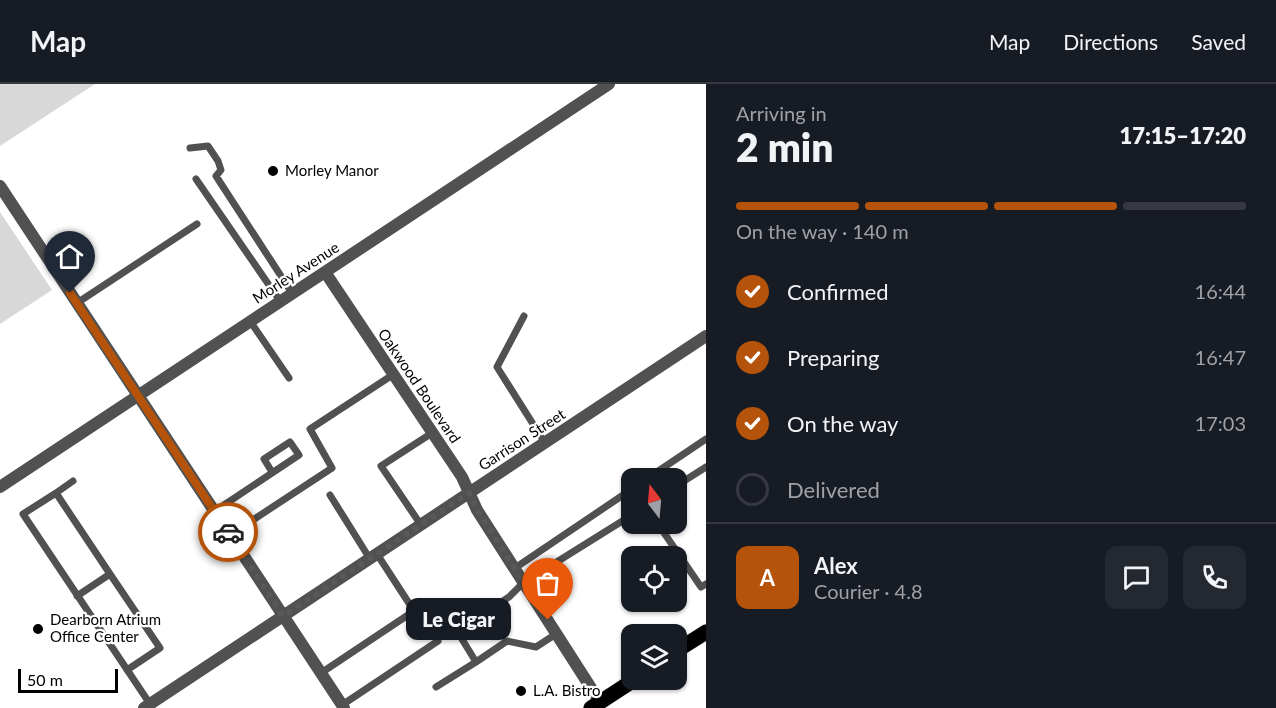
<!DOCTYPE html>
<meta charset="utf-8">
<style>
body{margin:0;font-family:Lato,sans-serif;background:#242831;color:#f1f3f6;height:100vh;display:flex;flex-direction:column;font-size:22px;white-space:nowrap}
*{box-sizing:border-box;margin:0}
p{font-size:20px;color:#9ea1a6}
.icon{flex:none;width:33px;height:33px;fill:none;stroke:currentColor;stroke-width:2;stroke-linecap:round;stroke-linejoin:round}
.map{position:relative;flex:1;overflow:hidden}
.panel{display:flex;flex-direction:column;background:#171b24;width:570px}
.panel>*{flex:none}
.needle{width:39px;rotate:344deg}
.buttons{position:absolute;left:621px;top:384px;display:grid;gap:12px}
.buttons a{display:grid;place-items:center;width:66px;height:66px;border-radius:12px;background:#171b24;box-shadow:0 2px 4px #0004;font-size:30px}
.scale{position:absolute;left:18px;bottom:15px;width:100px;box-sizing:border-box;padding-left:6px;border:3px solid #000;border-top:0;font-size:16px;line-height:21px;white-space:nowrap;color:#000;-webkit-text-stroke:4px #fff;paint-order:stroke}
.pin{position:absolute;display:grid;place-items:center;width:51px;height:51px;color:#fff;margin:-62px -26px;border-radius:50% 50% 50% 0;rotate:-45deg;box-shadow:0 0 6px #0007}
.pin .icon{rotate:45deg}
.courier{position:absolute;display:grid;place-items:center;width:60px;height:60px;margin:-30px;border:4px solid #b45309;border-radius:50%;background:#fff;color:#222;box-shadow:0 2px 8px #0007}
.bubble{position:absolute;height:42px;border-radius:12px;background:#171b24;box-shadow:0 2px 4px #0004;font-size:20px;font-weight:800;line-height:42px;text-align:center}
.overview em{font-style:normal;font-weight:800}
.overview div{display:flex;flex-direction:column-reverse}
.overview{display:flex;align-items:center;justify-content:space-between;height:102px;padding:0 30px}
h1{font-size:39px;font-weight:800;line-height:45px}
.bar{display:grid;grid-template-columns:repeat(4,1fr);gap:9px 6px;align-content:center;height:72px;padding:0 30px}
.bar i{height:8px;border-radius:4px;background:#363941}
.bar .selected{background:#b45309}
.bar p{grid-column:span 4}
.line{display:flex;align-items:center;gap:15px;padding:0 30px;border-top:2px solid #363941}
.line div{flex:1}
.round{display:grid;place-items:center;flex:none;width:63px;height:63px;border-radius:12px;background:#242831}
ol{padding:0 30px;list-style:none}
li{display:flex;align-items:center;gap:18px;height:66px}
li p{margin-inline-start:auto}
li .icon{padding:6px;border-radius:50%;background:#b45309;color:#fff;stroke-width:4}
li:last-child{color:#9ea1a6}
li i{width:33px;height:33px;border:3px solid #363941;border-radius:50%}
header{display:flex;align-items:center;gap:36px;box-sizing:border-box;height:84px;padding:0 30px;background:#171b24;border-bottom:2px solid #363941}
header strong{font-size:28px}
nav{display:flex;gap:33px;margin-inline-start:auto;font-size:21px}
main{display:flex;flex:1;min-height:0}
.map>svg:first-child{display:block}
</style>
<header>
<strong>Map</strong>
<nav><a>Map</a><a>Directions</a><a>Saved</a></nav>
</header>
<main>
<div class="map">
<svg width="706" height="624" viewBox="0 0 706 624">
<rect width="100%" height="100%" fill="#fff"/>
<path fill="#d8d8d8" d="M0,0H95L0,62Z
M0,128L52,206L0,240Z"/>
<g fill="none" stroke-linecap="round" stroke-linejoin="round">
<defs>
<path id="primary" d="M676,567L706,548
M591,624L634,596"/>
</defs>
<use href="#primary" stroke="#dbdbdb" stroke-width="16"/>
<path stroke="#515151" stroke-width="7" d="M190,64L208,62L218,77L221,86L216,92L292,209
M196,95L280,217
M77,219L197,140
M524,232L497,283L545,359
M250,237L289,294
M648,394L706,355
M676,402L706,383
M56,409L73,397
M330,411L370,475
M215,427L299,371L290,358L264,375L272,388
M658,440L701,503L706,500
M421,441L381,382L432,349
M230,451L332,384L310,345L394,290
M207,463L228,447
M377,470L414,527
M515,484L632,405
M110,490L160,564L127,586
M77,512L110,490L56,409L23,430L150,620
M476,578L507,557L536,563L556,550
M321,589L417,525L438,557L342,621
M436,603L476,578L457,547L509,513L523,499L632,431"/>
<path stroke="#515151" stroke-width="12" d="M0,102L344,624
M325,188L462,393L477,426L600,618
M0,403L609,0
M144,624L706,252"/>
<use href="#primary" stroke="#000" stroke-width="15"/>
</g>
<g fill="none" stroke-linecap="round" stroke-linejoin="round">
<path stroke="#595959" stroke-width="6" stroke-dasharray="0 10.8" d="M228,448L283,532L469,409L477,426L548,536"/>
<path stroke="#b45309" stroke-width="8" d="M70,209L228,448"/>
</g>
<g fill="#000" stroke="#fff" stroke-width="2">
<circle cx="273" cy="87" r="6"/>
<circle cx="38" cy="545" r="6"/>
<circle cx="521" cy="607" r="6"/>
</g>
<g text-anchor="middle" stroke-width="4.5" stroke-linejoin="round" paint-order="stroke">
<g font-size="15" fill="#000" stroke="#fff" text-anchor="start">
<text x="285" y="92">Morley Manor</text>
<text x="50" y="541">Dearborn Atrium<tspan x="50" dy="17">Office Center</tspan></text>
<text x="533" y="612">L.A. Bistro</text>
</g>
<g font-size="15" fill="#000" stroke="#fff">
<text transform="translate(296 189) rotate(-33)" y="5">Morley Avenue</text>
<text transform="translate(419 302) rotate(56)" y="5">Oakwood Boulevard</text>
<text transform="translate(522 356) rotate(-33)" y="5">Garrison Street</text>
</g>
</g>
</svg>
<div class="buttons">
<a><svg class="needle" viewBox="-14 -14 28 28"><path d="M0-13l5 13h-10z" fill="#e53935"/><path d="M0 13l5-13h-10z" fill="#9ea1a6"/></svg></a>
<a><svg class="icon" aria-label="locate" viewBox="0 0 24 24"><circle cx="12" cy="12" r="6"/><path d="M12 2v4M12 18v4M2 12h4M18 12h4"/></svg></a>
<a><svg class="icon" aria-label="layers" viewBox="0 0 24 24"><path d="M12 4l9 5-9 5-9-5zM3 14l9 5 9-5"/></svg></a>
</div>
<div class="scale">50 m</div>
<div class="pin" style="left:548px;top:536px;background:#ea580c"><svg class="icon" aria-label="bag" viewBox="0 0 24 24"><path d="M5 8h14l-1 12H6zM9 8a3 3 0 0 1 6 0"/></svg></div>
<div class="pin" style="left:70px;top:209px;background:#1f2937"><svg class="icon" aria-label="home" viewBox="0 0 24 24"><path d="M3 11l9-7 9 7M6 9v11h12V9"/></svg></div>
<div class="courier" style="left:228px;top:448px"><svg class="icon" aria-label="car" viewBox="0 0 24 24"><path d="M5 17H2v-5l4-1 3-4h7l3 4 3 1v5h-3M9 17h6M6 11h13"/><circle cx="7" cy="17" r="2"/><circle cx="17" cy="17" r="2"/></svg></div>
<div class="bubble" style="left:406px;top:514px;width:105px">Le Cigar</div>
</div>
<section class="panel">
<div class="overview"><div><h1>2 min</h1><p>Arriving in</p></div><em>17:15–17:20</em></div>
<div class="bar"><i class="selected"></i><i class="selected"></i><i class="selected"></i><i></i><p>On the way · 140 m</p></div>
<ol>
<li><svg class="icon" aria-label="check" viewBox="0 0 24 24"><path d="M5 12l5 5 9-10"/></svg>Confirmed<p>16:44</p></li>
<li><svg class="icon" aria-label="check" viewBox="0 0 24 24"><path d="M5 12l5 5 9-10"/></svg>Preparing<p>16:47</p></li>
<li><svg class="icon" aria-label="check" viewBox="0 0 24 24"><path d="M5 12l5 5 9-10"/></svg>On the way<p>17:03</p></li>
<li><i></i>Delivered</li>
</ol>
<div class="line" style="height:108px"><b class="round" style="background:#b45309;color:#fff">A</b><div><b>Alex</b><p>Courier · 4.8</p></div><a class="round"><svg class="icon" aria-label="chat" viewBox="0 0 24 24"><path d="M4 5h16v11H9l-5 4z"/></svg></a><a class="round"><svg class="icon" aria-label="phone" viewBox="0 0 24 24"><path d="M5 4h4l2 5-3 2q2 4 5 5l2-3 5 2v4C11 20 4 13 5 4z"/></svg></a></div>
</section>
</main>
